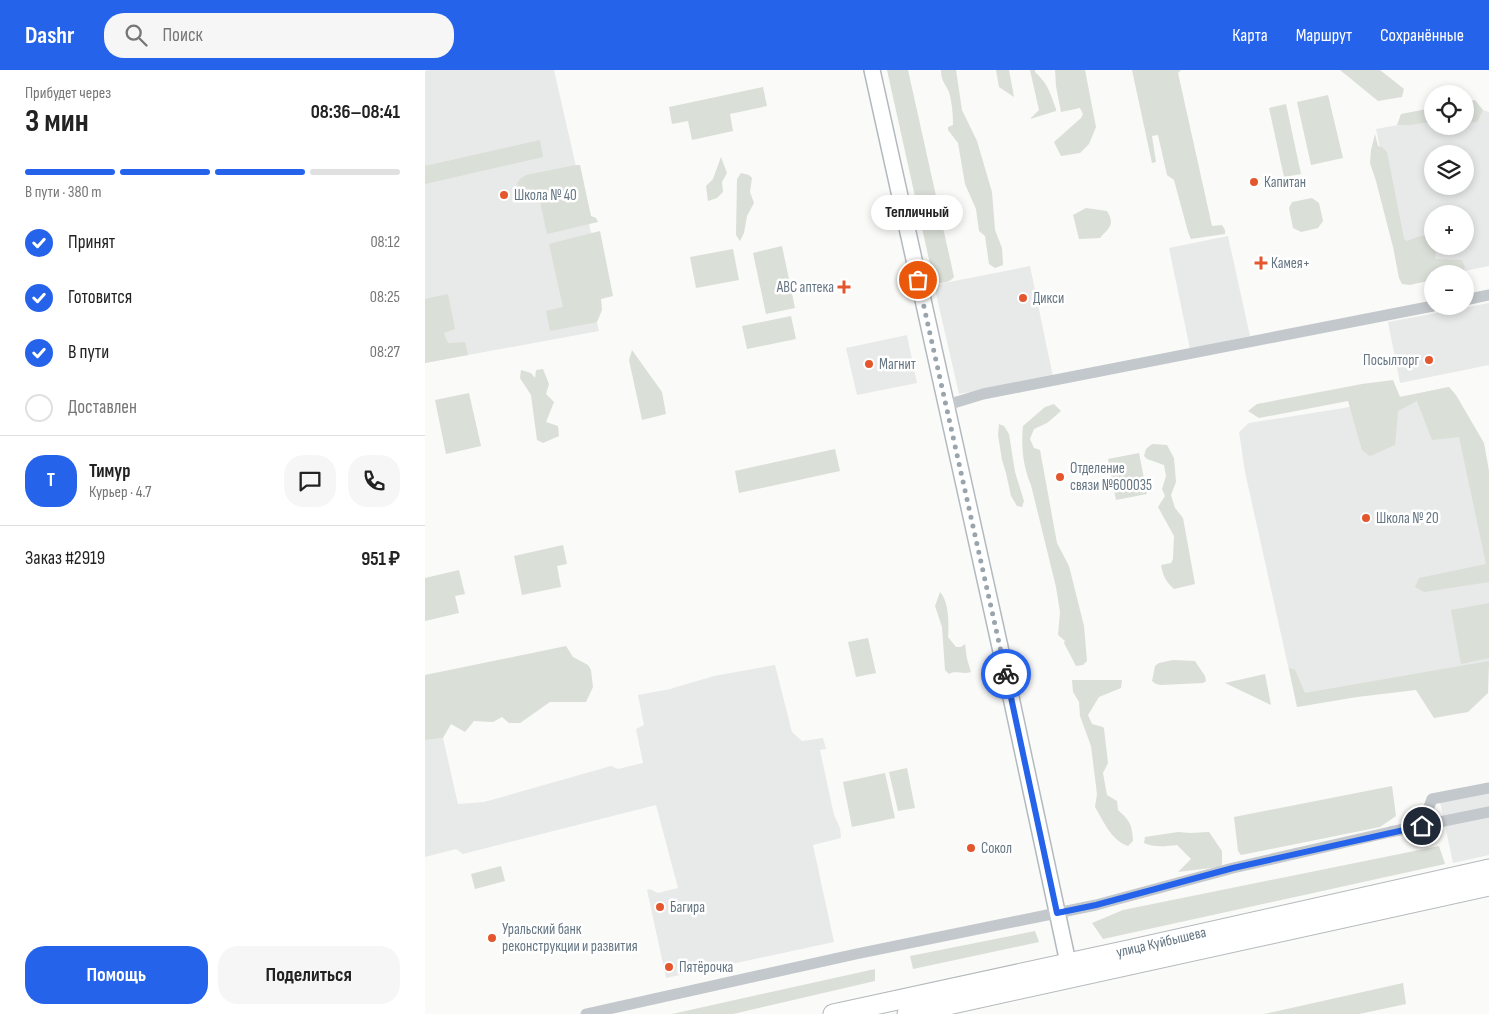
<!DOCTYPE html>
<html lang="ru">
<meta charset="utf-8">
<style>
body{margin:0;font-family:"Sofia Sans Condensed",sans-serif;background:#f6f6f6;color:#222;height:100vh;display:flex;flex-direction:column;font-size:19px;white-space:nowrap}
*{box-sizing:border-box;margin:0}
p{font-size:16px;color:#767676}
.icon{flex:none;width:28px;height:28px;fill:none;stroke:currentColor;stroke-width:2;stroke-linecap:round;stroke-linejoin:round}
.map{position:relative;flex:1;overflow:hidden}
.side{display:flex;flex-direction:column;background:#fff;width:425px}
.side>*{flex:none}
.tools{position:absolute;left:999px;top:15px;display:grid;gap:10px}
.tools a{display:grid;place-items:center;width:50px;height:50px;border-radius:50%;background:#fff;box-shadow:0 2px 8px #0003;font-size:25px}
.pin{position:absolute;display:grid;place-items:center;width:42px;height:42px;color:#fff;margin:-21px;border:2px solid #fff;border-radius:50%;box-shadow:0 1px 5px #0007}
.courier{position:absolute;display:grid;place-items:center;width:50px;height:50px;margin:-25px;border:4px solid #2563eb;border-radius:50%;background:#fff;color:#222;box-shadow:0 1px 6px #0007}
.bubble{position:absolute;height:35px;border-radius:18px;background:#fff;box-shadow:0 2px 8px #0003;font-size:16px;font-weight:700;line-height:35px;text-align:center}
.head em{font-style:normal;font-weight:700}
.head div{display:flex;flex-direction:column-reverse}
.head{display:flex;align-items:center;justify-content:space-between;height:85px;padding:0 25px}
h1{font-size:32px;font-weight:700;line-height:38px}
.bar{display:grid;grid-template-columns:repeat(4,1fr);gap:8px 5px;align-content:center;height:60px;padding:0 25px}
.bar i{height:6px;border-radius:4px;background:#e0e0e0}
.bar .current{background:#2563eb}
.bar p{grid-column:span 4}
.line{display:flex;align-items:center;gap:12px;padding:0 25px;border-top:1px solid #e0e0e0}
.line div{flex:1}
.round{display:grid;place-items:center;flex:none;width:52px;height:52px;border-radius:20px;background:#f6f6f6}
ol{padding:0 25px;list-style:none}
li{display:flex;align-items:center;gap:15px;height:55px}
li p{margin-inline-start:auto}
li .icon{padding:5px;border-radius:50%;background:#2563eb;color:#fff;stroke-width:4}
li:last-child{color:#767676}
li i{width:28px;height:28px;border:2px solid #e0e0e0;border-radius:50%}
.button{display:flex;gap:10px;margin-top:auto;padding:10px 25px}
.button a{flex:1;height:58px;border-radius:20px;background:#2563eb;color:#fff;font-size:20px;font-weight:700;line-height:58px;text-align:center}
.button a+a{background:#f6f6f6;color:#222}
header{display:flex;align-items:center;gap:30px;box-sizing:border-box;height:70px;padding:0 25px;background:#2563eb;color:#fff}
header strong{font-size:24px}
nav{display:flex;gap:28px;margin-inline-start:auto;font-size:18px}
.search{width:350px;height:45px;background:#f6f6f6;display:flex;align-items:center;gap:12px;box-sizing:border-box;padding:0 18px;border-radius:20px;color:#767676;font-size:19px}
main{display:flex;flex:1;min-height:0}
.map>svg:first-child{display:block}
</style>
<header>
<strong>Dashr</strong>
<div class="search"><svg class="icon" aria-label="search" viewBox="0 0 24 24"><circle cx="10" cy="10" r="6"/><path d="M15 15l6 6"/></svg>Поиск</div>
<nav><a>Карта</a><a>Маршрут</a><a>Сохранённые</a></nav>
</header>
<main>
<section class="side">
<div class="head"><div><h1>3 мин</h1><p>Прибудет через</p></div><em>08:36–08:41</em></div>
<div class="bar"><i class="current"></i><i class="current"></i><i class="current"></i><i></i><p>В пути · 380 m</p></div>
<ol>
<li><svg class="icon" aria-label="check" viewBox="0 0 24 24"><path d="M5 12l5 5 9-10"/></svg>Принят<p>08:12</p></li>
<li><svg class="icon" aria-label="check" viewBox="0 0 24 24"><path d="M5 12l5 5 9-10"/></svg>Готовится<p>08:25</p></li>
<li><svg class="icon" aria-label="check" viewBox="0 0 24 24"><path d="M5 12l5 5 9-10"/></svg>В пути<p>08:27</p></li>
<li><i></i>Доставлен</li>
</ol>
<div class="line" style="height:90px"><b class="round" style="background:#2563eb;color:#fff">Т</b><div><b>Тимур</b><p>Курьер · 4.7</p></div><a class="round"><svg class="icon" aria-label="chat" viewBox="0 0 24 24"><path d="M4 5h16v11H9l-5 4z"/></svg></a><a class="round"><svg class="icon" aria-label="phone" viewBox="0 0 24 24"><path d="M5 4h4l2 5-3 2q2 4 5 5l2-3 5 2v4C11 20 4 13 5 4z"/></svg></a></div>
<div class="line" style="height:65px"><div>Заказ #2919</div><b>951 ₽</b></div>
<div class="button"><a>Помощь</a><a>Поделиться</a></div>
</section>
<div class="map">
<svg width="1064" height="944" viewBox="0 0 1064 944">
<rect width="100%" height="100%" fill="#fafaf8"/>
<path fill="#e8e9e9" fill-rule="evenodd" d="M5,0H129L176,206L162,209L174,261L0,293V1Z
M1058,40L1064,42V196L1024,204H1008L982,212L951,59L1007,49L1008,56H1040V43ZM1008,84H1040V116H1008ZM1008,144H1040V176H1008Z
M803,166L825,266L765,279L744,178Z
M605,196L628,307L534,324L509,215Z
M1064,233V295L975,313L963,252Z
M482,265L492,313L432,325L421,278Z
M1024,317L1064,506V596L871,632L820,402L814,362L824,353L919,338Z
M350,595L367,662L377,671L398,668L401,679L395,680L409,745L415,758L416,768L388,775L409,872L241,908L222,820L225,819L233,823L253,818L231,735L38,784L31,779L0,787V670L18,668L33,734L59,732L186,696L193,699L218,693L211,659L219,655L213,625L245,619L289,606Z
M1064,721V785L1028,793L1015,732Z"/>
<path fill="#dadfd7" d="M462,0H483L529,207C524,213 516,214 509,212Z
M516,0H531L537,40L552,71L567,122L570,160L577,178L578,195L570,198L564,194L560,166L554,161L551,139L540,114L533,73L523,60V57L528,55C528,44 527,32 524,22C520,13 516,11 516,0Z
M571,0H584L589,27L574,17Z
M605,0H610V2C623,14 625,22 631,39V41L605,49L614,40Z
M630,0H660L671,57L664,74L655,83L636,86L629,72L656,48L658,44L655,38L636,42L631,16Z
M707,0H756L753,3L787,156L797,155L800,160V164L766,169L763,162L749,110L742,105L733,65L727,66L731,92L727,93Z
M915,0H955L979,19L977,27L953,31Z
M338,17L342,36L305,44L308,61L267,70L263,51L247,54L244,37Z
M903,25L918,88L886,95L872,32Z
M1050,30L1058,40L1052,52L1040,53V32Z
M861,34L876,104L859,107L844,38Z
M1007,38L1008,56H1019L1008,58L1005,52L985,55H972L976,44Z
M950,64L953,76L957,77L962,82L979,169L982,171L992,167L1004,165L1007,168L1008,176H1012L1010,189L1037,190L1040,197L1037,204H1008L1007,210L985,215L977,214L974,208L968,177L951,111L945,93L946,80Z
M115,70L118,87L0,114V96Z
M296,87L302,103L297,112L298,122L292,128L283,131L281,116L288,109Z
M151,95H155L166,146L171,148L173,152L122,164L113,122L95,125L92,113L95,109L101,105Z
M316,103L324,105L327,108L325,122L329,133L322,146L319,163L315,171L311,165L312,109Z
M887,128L894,133L898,151L893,158L876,162L868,158L864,138L867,132Z
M661,138L682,141C690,154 685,157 675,168L654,169L648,145Z
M175,161L188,226L176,229L177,240L172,252L125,261L121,241L138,237L124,174Z
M357,176L370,238L341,244L328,183Z
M308,179L314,210L271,218L265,187Z
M23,224L30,259L19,263L23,273L40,272L43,285L0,293V229Z
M366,246L371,269L322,279L317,256Z
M207,280L237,322L241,344L217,350L204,290Z
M118,299L124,314L121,324L129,332L121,352L133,356L134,366L118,373L112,370L106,325L95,308L96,300L106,303L110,308L111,300Z
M968,310L975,327L1024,317L1031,325L1059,373L1064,401V512L999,522L990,517L994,508L1061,494L1034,367L1007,370L992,331L973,341L970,375L945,386L937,380L923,331L834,348L823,341L832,334L937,314Z
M44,323L56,376L21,384L10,330Z
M629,334L636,341L622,353L609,359L605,369L609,378L615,380L632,473L644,496L659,556L662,591L658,595L651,596L639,573L640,571L633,565L635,542L631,517L606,415C598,397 596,376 598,356L620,337Z
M574,354L579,356L584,364L590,402L599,431L597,437L592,436L586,426L581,403L577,390L573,365Z
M727,374L742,375L749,388L751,412L746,425L750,438L758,448L770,514L749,519C740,511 738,505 736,495L746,493L748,489L749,466L733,437L740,426L737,419L741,406L739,395L722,389L719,386L721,379Z
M410,379L415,401L314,423L310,401Z
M714,383L722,424L691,430L683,389Z
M138,475L142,494L132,496L136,517L97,525L89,486Z
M34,500L40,524L30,526L34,543L0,551V508Z
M515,522C524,531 524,555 523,567L531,577H536L540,574L542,589L546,602C538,605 531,600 524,604L520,600L517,557L510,536Z
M1064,533V588L1036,594L1026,540Z
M443,568L451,603L431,607L423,572Z
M141,576L148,587L163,595L166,600L168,617L161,632H125L95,653H84L77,647L68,652L49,651L40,662L26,654L18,668L0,670V605Z
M748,590L770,591L780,606L781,611L778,613L736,615L731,614L727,611L730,596L734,593Z
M1064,591L1063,623L1043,642L1009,648L991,620L932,627L872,637L864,598L870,600L880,623Z
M840,604L846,635L800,613Z
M647,610H697L696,618L674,627L663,645L667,654L678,657L679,659L683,693L678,703L682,725L692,731L693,740C705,751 707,754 708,771L703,776C686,770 679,752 670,737L672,724L666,676L655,646L654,632L648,622Z
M482,698L490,738L473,741L464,702Z
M460,703L470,748L427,757L418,712Z
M967,716L971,746L955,757L816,785L813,781L809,747Z
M753,762L765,763L784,762L797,781V795L793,797L753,802L766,789L752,775C741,776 729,778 719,773L720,767Z
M1014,776L1020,794L678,869L667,853L698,840Z
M76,796L80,811L50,819L46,804Z
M610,861L614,872L488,899L485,886Z
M450,899V911L308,944H247Z
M978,913L981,934L934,944H839Z"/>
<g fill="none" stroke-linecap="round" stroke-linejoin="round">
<defs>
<path id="secondary" d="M447,0L581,604L645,902"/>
<path id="trunk" d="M408,944L703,880L1064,799
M482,944L1064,816"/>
</defs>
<use href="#secondary" stroke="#b3babf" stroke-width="18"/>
<use href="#trunk" stroke="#b4b9bd" stroke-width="21"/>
<path stroke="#c3c8cc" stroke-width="11" d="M1040,230L1064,225
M522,335L558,324L1008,236
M997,756L1007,729L1064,718
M161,944L431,884L671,835L808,798L965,762L1064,742"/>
<use href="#secondary" stroke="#fff" stroke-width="15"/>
<use href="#trunk" stroke="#fff" stroke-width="19"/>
</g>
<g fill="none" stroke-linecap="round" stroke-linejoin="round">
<path stroke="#99a4ac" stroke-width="5" stroke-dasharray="0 9" d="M493,210L581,604"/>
<path stroke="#2563eb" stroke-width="6" d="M581,604L632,843L671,835L808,798L997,756"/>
</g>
<g fill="#e4572e" stroke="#fff" stroke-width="2">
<circle cx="829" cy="112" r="5"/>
<circle cx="79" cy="125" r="5"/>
<path d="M833.5 185.5h5v5h5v5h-5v5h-5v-5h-5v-5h5z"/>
<path d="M416.5 209.5h5v5h5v5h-5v5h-5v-5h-5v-5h5z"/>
<circle cx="598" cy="228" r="5"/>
<circle cx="1004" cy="290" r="5"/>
<circle cx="444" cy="294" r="5"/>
<circle cx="635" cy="407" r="5"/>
<circle cx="941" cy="448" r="5"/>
<circle cx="546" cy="778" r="5"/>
<circle cx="235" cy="837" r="5"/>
<circle cx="67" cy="868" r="5"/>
<circle cx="244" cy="897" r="5"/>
</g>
<g text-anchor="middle" stroke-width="5" stroke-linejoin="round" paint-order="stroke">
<g font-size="15" fill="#657683" stroke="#fff" text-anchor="start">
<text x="839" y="117">Капитан</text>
<text x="89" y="130">Школа № 40</text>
<text x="846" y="198">Камея+</text>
<text x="409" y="222" text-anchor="end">АВС аптека</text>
<text x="608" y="233">Дикси</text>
<text x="994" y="295" text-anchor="end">Посылторг</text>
<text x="454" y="299">Магнит</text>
<text x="645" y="403">Отделение<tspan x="645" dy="17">связи №600035</tspan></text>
<text x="951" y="453">Школа № 20</text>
<text x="556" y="783">Сокол</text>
<text x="245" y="842">Багира</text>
<text x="77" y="864">Уральский банк<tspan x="77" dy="17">реконструкции и развития</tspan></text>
<text x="254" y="902">Пятёрочка</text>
</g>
<g font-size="15" fill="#657683" stroke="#fff">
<text transform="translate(736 872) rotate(-13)" y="5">улица Куйбышева</text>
</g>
</g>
</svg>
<div class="tools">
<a><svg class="icon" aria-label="locate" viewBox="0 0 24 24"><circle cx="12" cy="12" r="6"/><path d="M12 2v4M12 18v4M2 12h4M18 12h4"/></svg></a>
<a><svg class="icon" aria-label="layers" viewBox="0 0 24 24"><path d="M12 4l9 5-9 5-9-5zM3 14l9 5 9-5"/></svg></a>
<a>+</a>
<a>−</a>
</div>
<div class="pin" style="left:493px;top:210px;background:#ea580c"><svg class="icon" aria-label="bag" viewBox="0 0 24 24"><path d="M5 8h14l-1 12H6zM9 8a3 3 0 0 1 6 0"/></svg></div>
<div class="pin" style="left:997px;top:756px;background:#1f2937"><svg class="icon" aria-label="home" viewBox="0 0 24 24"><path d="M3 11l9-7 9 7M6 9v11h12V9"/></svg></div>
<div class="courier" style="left:581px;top:604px"><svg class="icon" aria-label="bike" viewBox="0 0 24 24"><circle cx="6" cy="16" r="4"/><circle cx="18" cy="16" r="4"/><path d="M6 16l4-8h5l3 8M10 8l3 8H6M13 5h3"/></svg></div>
<div class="bubble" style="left:446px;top:125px;width:92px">Тепличный</div>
</div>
</main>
